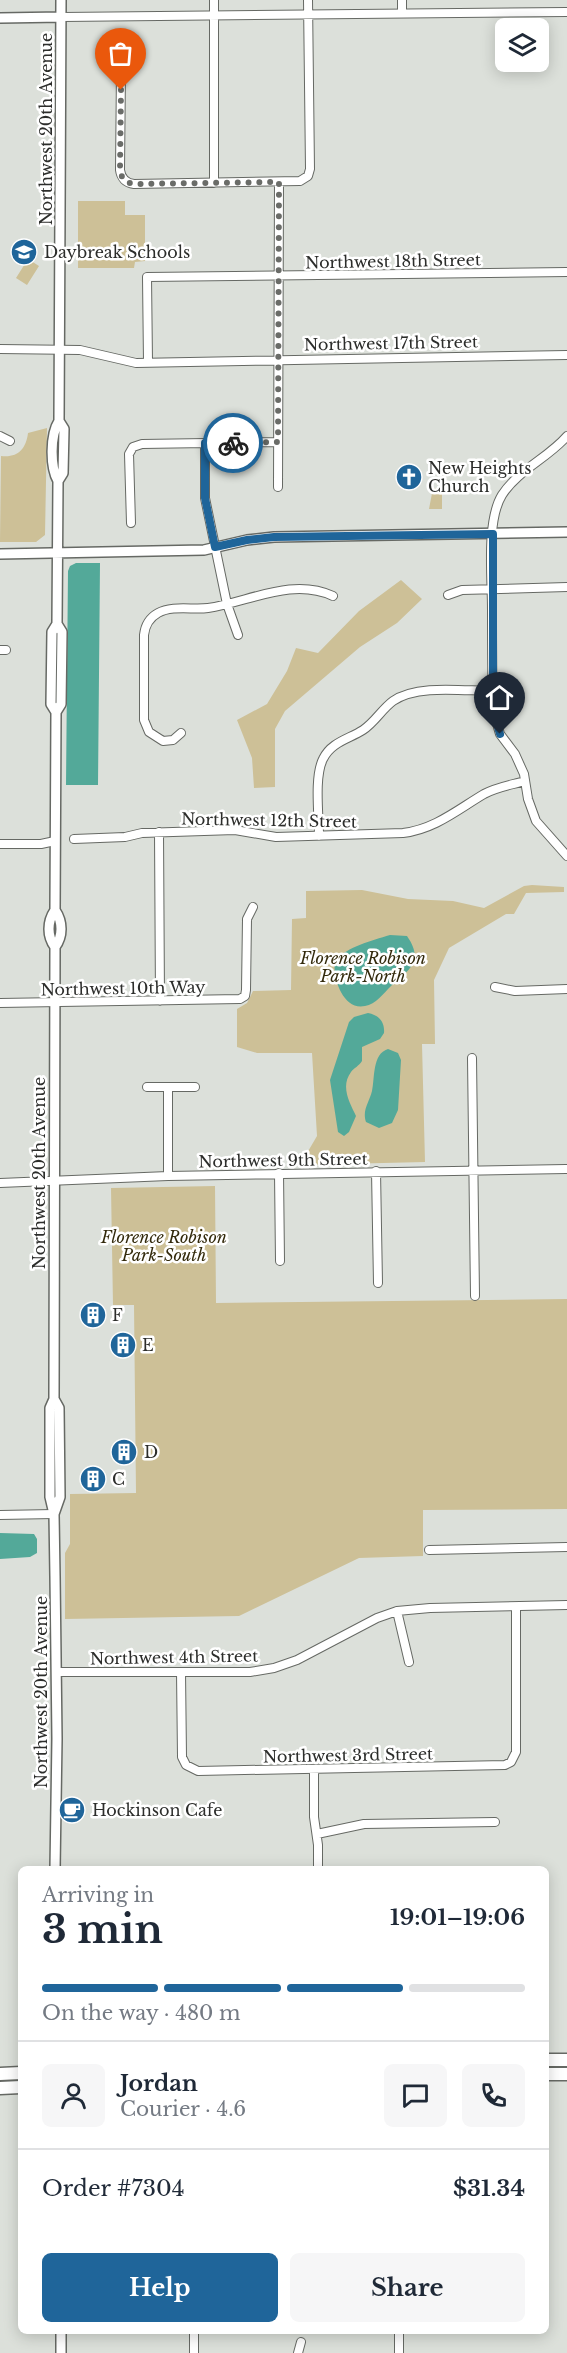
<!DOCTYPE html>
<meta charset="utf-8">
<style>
body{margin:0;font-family:"Libre Baskerville",serif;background:#f6f6f7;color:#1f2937;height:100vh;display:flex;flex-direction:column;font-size:22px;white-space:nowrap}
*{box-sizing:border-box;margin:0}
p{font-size:20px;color:#747a83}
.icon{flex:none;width:33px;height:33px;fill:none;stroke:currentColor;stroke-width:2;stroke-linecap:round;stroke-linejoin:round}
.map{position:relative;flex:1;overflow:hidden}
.sheet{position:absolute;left:18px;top:1866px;width:531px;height:468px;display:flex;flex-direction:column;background:#fff;border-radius:9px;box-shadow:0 3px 15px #0003}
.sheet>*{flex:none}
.controls{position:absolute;left:495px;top:18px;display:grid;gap:12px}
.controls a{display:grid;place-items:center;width:54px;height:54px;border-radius:9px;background:#fff;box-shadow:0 3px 15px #0003;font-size:30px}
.pin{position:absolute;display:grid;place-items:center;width:51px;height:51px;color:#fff;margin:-62px -26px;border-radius:50% 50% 50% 0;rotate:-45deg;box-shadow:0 0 6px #0007}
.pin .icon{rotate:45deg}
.courier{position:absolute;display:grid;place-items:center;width:60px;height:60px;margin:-30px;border:4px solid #1f659a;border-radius:50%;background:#fff;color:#222;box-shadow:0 2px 8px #0007}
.summary em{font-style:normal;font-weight:800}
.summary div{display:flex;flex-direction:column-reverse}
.summary{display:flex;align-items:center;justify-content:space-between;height:102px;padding:0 24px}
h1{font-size:39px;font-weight:800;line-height:45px}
.bar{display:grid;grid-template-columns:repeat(4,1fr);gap:9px 6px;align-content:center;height:72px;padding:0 24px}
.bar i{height:8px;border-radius:4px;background:#e0e1e3}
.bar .current{background:#1f659a}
.bar p{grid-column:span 4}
.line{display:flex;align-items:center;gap:15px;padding:0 24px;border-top:2px solid #e0e1e3}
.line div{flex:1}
.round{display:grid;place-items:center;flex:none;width:63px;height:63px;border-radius:9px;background:#f6f6f7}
.button{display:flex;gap:12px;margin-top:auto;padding:12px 24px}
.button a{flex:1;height:69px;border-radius:9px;background:#1f659a;color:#fff;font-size:24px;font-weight:800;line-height:69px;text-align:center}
.button a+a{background:#f6f6f7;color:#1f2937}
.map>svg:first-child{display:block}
</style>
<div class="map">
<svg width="567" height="2353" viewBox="0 0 567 2353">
<rect width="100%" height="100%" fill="#dce0da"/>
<path fill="#cdc097" d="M78,201H125V215H145V261L135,262L134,268H78Z
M28,259L39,266L27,285L16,278Z
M47,428L45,535L36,542H0L1,456C18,458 26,449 28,433Z
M433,488L442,489V509H429Z
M401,580L422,599L397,623L360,647L285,711L275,729V787L254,788L252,758L237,720L267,704L287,671L296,648L318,653L359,611Z
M532,885L564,887V892L526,893L514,914H506L449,948L434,980L435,1044H422L425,1162L300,1165L317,1136L312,1053H257L237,1047V1009L247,1003L253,991L291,990L292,919L306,918V891L362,890L408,899L453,901L484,908L524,886Z
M215,1186L216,1303L567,1299V1509L423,1510V1556L359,1558L239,1616L65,1619V1553L70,1544V1494L136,1493L134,1305H113L111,1188Z"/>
<path fill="#53a999" d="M76,563H100L98,785H66L68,571L70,566Z
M390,935L407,936C425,962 408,970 391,986C383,994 376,1004 365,1006C343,1011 332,977 335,961C348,946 371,941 390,935Z
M368,1013C379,1015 385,1022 384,1033L380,1039L362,1047V1061C359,1066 354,1068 351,1072C340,1087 350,1103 356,1116L349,1132L344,1136L338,1132L330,1080L349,1022L354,1017Z
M388,1049L398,1053L401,1060L398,1110L392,1123L379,1128L366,1122C362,1110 369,1103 372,1091C375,1078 372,1054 388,1049Z
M0,1533L34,1534L37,1539V1553L30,1557L0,1559Z"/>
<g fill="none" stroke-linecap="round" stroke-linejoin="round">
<defs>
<path id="minor" d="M214,0V183
M402,0V13
M62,17L567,12
M121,70L120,170C121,178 126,183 134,184L300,181L308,176L310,169L308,0
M0,349L80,350L136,363L567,355
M148,362L147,277L567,272
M0,436L10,441
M567,436C548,458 518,470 502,495C486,521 492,577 492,609C492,642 492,676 493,710L500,734L515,754L524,774L528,799L536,821L567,856
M205,443V498L227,604L238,635
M278,487L279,182
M131,523L129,454L133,447L142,444L278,442
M448,595L462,590L567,587
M0,650H6
M181,733L173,740L163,741L149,732L144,720V635C145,626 149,618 158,613C172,605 193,610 208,608C249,602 292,577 333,596
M159,832L160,1001
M319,836C319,815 314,777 323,759C331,742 349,739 363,730C375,722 382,709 393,701C417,684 464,691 492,691
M74,839L125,837L142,833L235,830L276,837L403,833C435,829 457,810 484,794C497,787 511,785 525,781
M0,844H41L55,841
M495,987L515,991L567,989
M0,1003L240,999L245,996L246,990L247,919L253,907
M472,1058L475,1296
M147,1087H195
M168,1087V1176
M376,1171L378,1283
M279,1173L280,1261
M0,1183L168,1176L566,1169
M0,1515L54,1514
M429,1550L567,1547
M397,1611L409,1662
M56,1672H250L274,1668L297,1660L377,1618L397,1611L430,1608L567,1605
M181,1672L182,1757L186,1765L198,1771L505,1765L511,1762L516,1752V1607
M314,1769V1817L318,1845V1869
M317,1834L364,1824L495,1822
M399,2331V2353
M194,2353V2331
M298,2353L301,2342"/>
<path id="tertiary" d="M0,18L62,17
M58,481L63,473L64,429L59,421
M0,554L204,550L247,540L274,537L567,532
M56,712L51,704L52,632L57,624
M55,947C47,936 47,922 55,910
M54,1399L59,1408L60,1497L54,1514
M55,1869L57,1739L55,1576L54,1514L50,1497V1408L54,1399L55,947C63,936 63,922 55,910L56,712L61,704L62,632L57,624L58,481C50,467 50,435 59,421L61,0
M61,2331V2353"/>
<path id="trunk" d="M546,2060H567
M0,2074L21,2073
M546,2074H567
M0,2088L21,2087"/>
</defs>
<use href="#minor" stroke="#666964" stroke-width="10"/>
<use href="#tertiary" stroke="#666964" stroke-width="12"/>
<use href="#trunk" stroke="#666964" stroke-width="15"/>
<use href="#minor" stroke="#fff" stroke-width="8"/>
<use href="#tertiary" stroke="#fff" stroke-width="9"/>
<use href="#trunk" stroke="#fff" stroke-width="12"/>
</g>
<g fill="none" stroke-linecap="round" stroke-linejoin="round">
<path stroke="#6a6c68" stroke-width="6" stroke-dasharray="0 10.8" d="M121,90L120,170C121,178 126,183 134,184L279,182L278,442L233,443"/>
<path stroke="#1f659a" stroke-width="8" d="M233,443H205V498L215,547L247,540L274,537L493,534V710L500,734"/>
</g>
<defs>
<symbol id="school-disc" viewBox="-11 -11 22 22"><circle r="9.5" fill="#1f659a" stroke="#fff"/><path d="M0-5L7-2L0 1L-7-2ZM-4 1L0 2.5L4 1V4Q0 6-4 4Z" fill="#fff"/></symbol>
<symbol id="church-disc" viewBox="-11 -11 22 22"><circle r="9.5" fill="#1f659a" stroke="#fff"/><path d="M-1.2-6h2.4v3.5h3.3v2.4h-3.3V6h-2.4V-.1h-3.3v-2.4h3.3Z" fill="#fff"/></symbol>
<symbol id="building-disc" viewBox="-11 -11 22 22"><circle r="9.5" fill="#1f659a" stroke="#fff"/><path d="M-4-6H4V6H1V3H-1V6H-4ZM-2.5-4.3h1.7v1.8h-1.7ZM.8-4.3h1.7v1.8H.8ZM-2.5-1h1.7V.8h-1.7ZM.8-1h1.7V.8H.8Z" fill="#fff"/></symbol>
<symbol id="cafe-disc" viewBox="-11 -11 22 22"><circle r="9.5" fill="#1f659a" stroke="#fff"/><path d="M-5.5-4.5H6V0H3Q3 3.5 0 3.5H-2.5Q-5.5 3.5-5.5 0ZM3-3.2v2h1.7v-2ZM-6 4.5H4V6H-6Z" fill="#fff"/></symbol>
</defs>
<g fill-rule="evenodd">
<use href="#school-disc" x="9" y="237" width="30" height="30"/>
<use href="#church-disc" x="394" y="462" width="30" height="30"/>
<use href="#building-disc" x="78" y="1300" width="30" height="30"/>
<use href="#building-disc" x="108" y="1330" width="30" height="30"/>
<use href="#building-disc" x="109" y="1437" width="30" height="30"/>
<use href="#building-disc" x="78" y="1464" width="30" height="30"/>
<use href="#cafe-disc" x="57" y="1795" width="30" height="30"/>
</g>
<g text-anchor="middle" stroke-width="5" stroke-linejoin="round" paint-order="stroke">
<g font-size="16" fill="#2c2d2b" stroke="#fff">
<text transform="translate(46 129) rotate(-90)" y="6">Northwest 20th Avenue</text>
<text transform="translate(393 261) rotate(-1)" y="6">Northwest 18th Street</text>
<text transform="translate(391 343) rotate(-1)" y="6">Northwest 17th Street</text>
<text transform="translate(269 820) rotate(1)" y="6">Northwest 12th Street</text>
<text transform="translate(123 988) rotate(-1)" y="6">Northwest 10th Way</text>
<text transform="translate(283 1160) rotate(-1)" y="6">Northwest 9th Street</text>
<text transform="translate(39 1173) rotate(-90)" y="6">Northwest 20th Avenue</text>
<text transform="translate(174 1657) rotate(-1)" y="6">Northwest 4th Street</text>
<text transform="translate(41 1692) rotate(-90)" y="6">Northwest 20th Avenue</text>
<text transform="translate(348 1755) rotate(-1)" y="6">Northwest 3rd Street</text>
</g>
<g font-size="16" fill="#2c2d2b" stroke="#fff" text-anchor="start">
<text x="44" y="258">Daybreak Schools</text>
<text x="428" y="474">New Heights<tspan x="428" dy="18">Church</tspan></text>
<text x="112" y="1321">F</text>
<text x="142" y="1351">E</text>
<text x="144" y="1458">D</text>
<text x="112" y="1485">C</text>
<text x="92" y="1816">Hockinson Cafe</text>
</g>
<g font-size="16" font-style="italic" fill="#332a0c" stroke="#fff">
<text x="363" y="964">Florence Robison<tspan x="363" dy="18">Park-North</tspan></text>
<text x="164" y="1243">Florence Robison<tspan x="164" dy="18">Park-South</tspan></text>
</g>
</g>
</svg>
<div class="controls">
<a><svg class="icon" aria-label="layers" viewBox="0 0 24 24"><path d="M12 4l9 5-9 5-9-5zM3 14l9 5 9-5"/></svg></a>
</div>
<div class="pin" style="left:121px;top:90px;background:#ea580c"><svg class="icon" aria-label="bag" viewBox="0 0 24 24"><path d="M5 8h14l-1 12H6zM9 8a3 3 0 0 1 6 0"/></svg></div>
<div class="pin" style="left:500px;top:734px;background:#1f2937"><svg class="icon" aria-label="home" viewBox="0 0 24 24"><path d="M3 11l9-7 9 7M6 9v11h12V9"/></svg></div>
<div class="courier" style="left:233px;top:443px"><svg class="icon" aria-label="bike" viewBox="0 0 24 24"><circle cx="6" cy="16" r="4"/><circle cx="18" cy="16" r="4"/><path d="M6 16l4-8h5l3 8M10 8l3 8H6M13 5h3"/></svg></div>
<section class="sheet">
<div class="summary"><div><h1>3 min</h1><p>Arriving in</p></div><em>19:01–19:06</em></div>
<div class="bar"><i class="current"></i><i class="current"></i><i class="current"></i><i></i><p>On the way · 480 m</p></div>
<div class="line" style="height:108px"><a class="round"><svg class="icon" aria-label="person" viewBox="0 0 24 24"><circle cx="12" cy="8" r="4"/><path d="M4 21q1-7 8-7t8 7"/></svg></a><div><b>Jordan</b><p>Courier · 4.6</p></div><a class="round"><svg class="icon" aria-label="chat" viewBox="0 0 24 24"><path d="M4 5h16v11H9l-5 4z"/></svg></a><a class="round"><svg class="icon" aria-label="phone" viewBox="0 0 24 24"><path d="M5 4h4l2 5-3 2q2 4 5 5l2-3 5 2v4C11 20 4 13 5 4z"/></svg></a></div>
<div class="line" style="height:78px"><div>Order #7304</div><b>$31.34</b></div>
<div class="button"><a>Help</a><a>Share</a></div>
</section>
</div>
